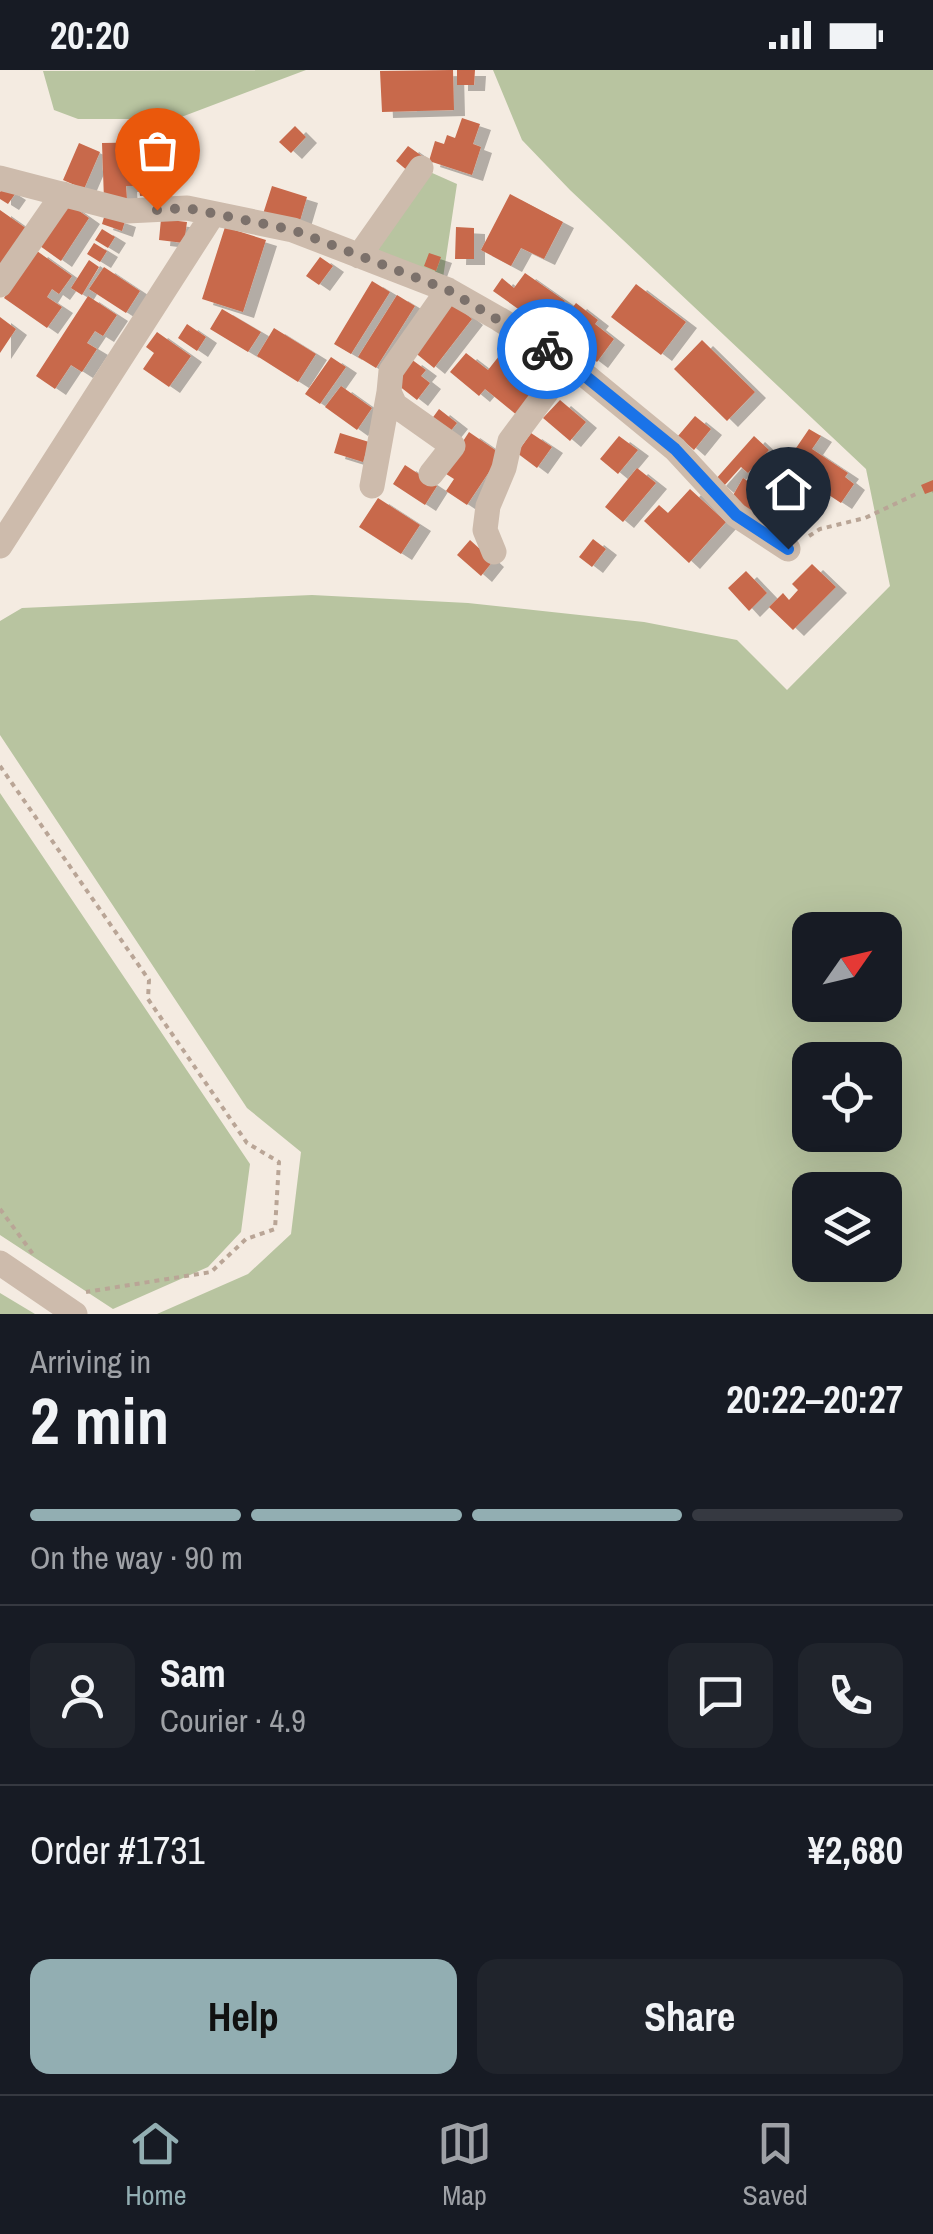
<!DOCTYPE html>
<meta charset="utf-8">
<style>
body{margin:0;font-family:"Archivo Narrow",sans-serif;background:#20242c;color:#f1f3f6;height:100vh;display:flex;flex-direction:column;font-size:38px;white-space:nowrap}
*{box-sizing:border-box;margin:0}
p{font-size:32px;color:#9ea1a6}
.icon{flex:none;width:55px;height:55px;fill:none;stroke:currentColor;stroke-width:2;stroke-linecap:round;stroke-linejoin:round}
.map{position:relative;height:1244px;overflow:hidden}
.details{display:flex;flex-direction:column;background:#171b24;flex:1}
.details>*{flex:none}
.needle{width:65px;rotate:56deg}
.fabs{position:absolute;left:792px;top:842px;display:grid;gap:20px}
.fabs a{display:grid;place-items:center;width:110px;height:110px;border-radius:20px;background:#171b24;box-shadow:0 10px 40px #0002;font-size:50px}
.pin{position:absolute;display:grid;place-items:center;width:85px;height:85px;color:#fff;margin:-102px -42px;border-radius:50% 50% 50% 0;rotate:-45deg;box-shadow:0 0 10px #0007}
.pin .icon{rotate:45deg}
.courier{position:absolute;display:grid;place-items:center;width:100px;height:100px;margin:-50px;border:8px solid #1a73e8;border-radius:50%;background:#fff;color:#222;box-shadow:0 2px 12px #0007}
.summary em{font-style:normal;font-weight:700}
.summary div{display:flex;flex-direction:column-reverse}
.summary{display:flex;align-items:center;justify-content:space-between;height:170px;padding:0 30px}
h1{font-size:65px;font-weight:700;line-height:75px}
.bar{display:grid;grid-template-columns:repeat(4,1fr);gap:15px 10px;align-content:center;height:120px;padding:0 30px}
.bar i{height:12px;border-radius:8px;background:#363941}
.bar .selected{background:#92aeb2}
.bar p{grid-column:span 4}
.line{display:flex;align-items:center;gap:25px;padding:0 30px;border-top:2px solid #363941}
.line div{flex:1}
.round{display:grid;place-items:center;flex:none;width:105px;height:105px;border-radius:20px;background:#20242c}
.button{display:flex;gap:20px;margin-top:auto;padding:20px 30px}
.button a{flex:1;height:115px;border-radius:20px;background:#92aeb2;color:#111;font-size:40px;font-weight:700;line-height:115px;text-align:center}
.button a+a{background:#20242c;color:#f1f3f6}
.status{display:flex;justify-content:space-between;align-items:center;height:70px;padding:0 50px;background:#171b24;direction:ltr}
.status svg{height:28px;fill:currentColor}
.menu{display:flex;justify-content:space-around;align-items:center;height:140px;border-top:2px solid #363941;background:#171b24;font-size:28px;color:#9ea1a6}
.menu a{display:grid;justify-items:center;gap:5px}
.menu .selected{color:#92aeb2}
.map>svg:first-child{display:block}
</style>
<div class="status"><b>20:20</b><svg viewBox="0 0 49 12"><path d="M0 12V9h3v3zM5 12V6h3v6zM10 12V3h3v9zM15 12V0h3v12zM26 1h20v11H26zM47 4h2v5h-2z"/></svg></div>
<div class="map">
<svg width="933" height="1244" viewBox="0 0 933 1244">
<defs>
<filter id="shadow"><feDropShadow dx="11" dy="6" stdDeviation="0" flood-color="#0004"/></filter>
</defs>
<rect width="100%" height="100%" fill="#f4ebe1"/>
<path fill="#b8c4a0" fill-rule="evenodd" d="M306,0L176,49H78L54,40L43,1Z
M493,0H933V1244H157L248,1204L291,1164L301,1082L247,1038L0,665V551L22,538L312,525L468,533L644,552L737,570L787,620L890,516L866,399L570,120L522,70ZM810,860H885V935H810ZM810,990H885V1065H810ZM810,1120H885V1195H810Z
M430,102L457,114L443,208L373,186Z
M0,723L250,1094L241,1162L208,1197L113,1239L0,1165Z
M0,1223L35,1244H0Z"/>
<path fill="#c8694b" filter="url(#shadow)" d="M453,0L454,40L382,42L380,1Z
M457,0H475L474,15H457Z
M462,48L480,54L473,74L481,77L472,105L429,91L435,71L444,74L447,65L455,68Z
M295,56L306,67L291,83L279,72Z
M159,72L161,125L140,126L139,116H126L127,130H104L102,73Z
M79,73L100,82L84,119L63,110Z
M408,76L422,86L409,102L396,91Z
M272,116L307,127L299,154L263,144Z
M4,117L15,124L8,134L0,129V122Z
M510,124L563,152L544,189L521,178L511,196L481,180Z
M68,133L89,148L61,191L40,176Z
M0,140L27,159L0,196Z
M105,144L125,151L122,161L102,154Z
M161,149L187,152L184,173L159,170Z
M225,157L266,170L243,242L202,229Z
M456,157L474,158V189H455Z
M102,159L115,167L108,178L95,170Z
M94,173L107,181L100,192L87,184Z
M37,181L72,206L59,224L52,219L47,227L62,237L47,258L4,228Z
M429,183L441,187L436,201L424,196Z
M320,187L333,196L319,215L306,206Z
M89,190L99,197L82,225L71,218Z
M104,197L140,221L126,243L89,219Z
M525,203L565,231L545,258L493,221L502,208L514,218Z
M372,211L390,222L351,284L334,274Z
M636,214L686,252L661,285L611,247Z
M397,225L415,236L376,298L358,287Z
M88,226L117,245L103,266L95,261L87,273L97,279L82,302L71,295L55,319L36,306Z
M450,231L472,249L434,298L413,281Z
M576,233L598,250L595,254L614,269L597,292L555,260Z
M222,239L261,262L248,282L210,259Z
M0,247L16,259L0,283Z
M187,254L206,267L197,281L178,268Z
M274,258L316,284L298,312L257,286Z
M157,262L191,286L169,317L143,299L154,283L146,277Z
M702,270L755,322L727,351L674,299Z
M507,276L548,309L518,346L485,319L479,326L450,302L466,283L488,300Z
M331,287L346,297L320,334L305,324Z
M411,289L426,300L421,306L430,313L417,330L394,312Z
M341,316L372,338L357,360L325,337Z
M560,330L586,352L570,371L543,348Z
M439,339L457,353L449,363L431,350Z
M695,346L711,359L694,380L678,366Z
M809,359L821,366L812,379L848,403L845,407L854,414L841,433L794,402L802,391L792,384Z
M469,362L501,384L467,435L446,421L454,409L443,402Z
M340,363L369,372L363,392L334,383Z
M531,363L552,377L537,398L517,383Z
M619,366L638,380L618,404L600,389Z
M754,366L769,380L748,403L741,397L723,417L715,410Z
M405,395L437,416L425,435L393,414Z
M637,398L656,413L623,452L605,437Z
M762,398L780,409L756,450L728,434L743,408L752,414Z
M933,410V421L925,424L921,415Z
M690,419L726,452L689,493L644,451L659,435L668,443Z
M378,428L420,455L401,484L359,457Z
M593,469L606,479L592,497L579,487Z
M470,470L493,491L481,506L457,485Z
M812,494L836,517L793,560L769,537L783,523L789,530L798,520L792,514Z
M746,501L767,523L749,541L728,518Z"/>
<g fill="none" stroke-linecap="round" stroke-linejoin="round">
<path stroke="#b9a596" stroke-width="4" stroke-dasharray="5 5" stroke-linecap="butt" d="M809,466L820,459L865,448L916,424
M0,696L149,910L148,929L247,1073L279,1092L275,1159L246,1169L211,1202L86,1222
M0,1139L33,1184"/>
<path stroke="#cdbbac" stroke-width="25" d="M0,108L127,141L187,138L293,160L448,220L499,249L569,292L675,379L736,445L788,479
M359,186L421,98
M0,215L63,124
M431,404L453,376L395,335L389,322L391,301L448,220
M372,416L389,322
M0,476L213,144
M494,482L485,460L488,436L504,398L510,371L569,292
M0,1193L75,1244"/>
</g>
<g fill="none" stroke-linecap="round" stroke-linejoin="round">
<path stroke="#7c716b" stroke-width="10" stroke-dasharray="0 18" d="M157,140L187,138L293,160L448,220L547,279"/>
<path stroke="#1a73e8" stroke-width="12" d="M547,279L568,292L675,379L736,445L788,479"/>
</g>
</svg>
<div class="fabs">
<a><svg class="needle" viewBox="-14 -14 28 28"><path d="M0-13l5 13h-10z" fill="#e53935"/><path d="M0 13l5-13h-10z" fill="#9ea1a6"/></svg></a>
<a><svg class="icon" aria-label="locate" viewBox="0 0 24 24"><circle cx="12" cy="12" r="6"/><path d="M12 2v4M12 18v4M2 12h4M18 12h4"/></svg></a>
<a><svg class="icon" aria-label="layers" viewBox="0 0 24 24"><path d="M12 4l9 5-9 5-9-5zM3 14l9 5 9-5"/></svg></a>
</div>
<div class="pin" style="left:157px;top:140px;background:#ea580c"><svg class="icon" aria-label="bag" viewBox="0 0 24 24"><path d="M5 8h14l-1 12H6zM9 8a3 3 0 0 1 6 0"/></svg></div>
<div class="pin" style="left:788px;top:479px;background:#1f2937"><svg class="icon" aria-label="home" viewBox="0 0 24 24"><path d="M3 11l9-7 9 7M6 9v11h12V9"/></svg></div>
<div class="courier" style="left:547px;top:279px"><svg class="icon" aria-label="bike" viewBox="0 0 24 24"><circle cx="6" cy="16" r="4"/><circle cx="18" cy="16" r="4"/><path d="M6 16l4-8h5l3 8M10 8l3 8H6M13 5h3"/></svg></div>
</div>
<section class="details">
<div class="summary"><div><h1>2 min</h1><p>Arriving in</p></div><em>20:22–20:27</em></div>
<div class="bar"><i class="selected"></i><i class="selected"></i><i class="selected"></i><i></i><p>On the way · 90 m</p></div>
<div class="line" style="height:180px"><a class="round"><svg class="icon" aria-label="person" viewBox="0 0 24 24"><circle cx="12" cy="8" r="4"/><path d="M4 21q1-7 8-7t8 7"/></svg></a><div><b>Sam</b><p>Courier · 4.9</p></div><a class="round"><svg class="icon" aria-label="chat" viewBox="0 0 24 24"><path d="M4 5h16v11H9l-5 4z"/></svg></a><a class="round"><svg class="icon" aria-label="phone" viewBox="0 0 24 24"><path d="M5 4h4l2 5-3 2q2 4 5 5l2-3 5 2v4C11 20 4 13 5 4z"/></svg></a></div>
<div class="line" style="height:130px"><div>Order #1731</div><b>¥2,680</b></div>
<div class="button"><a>Help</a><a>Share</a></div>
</section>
<nav class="menu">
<a class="selected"><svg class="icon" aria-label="home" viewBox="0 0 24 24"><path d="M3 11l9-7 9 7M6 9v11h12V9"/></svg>Home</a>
<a><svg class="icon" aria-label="map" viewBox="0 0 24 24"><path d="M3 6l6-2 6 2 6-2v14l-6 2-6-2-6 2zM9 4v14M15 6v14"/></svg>Map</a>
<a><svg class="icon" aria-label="saved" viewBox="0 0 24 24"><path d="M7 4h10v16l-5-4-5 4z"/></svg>Saved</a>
</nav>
